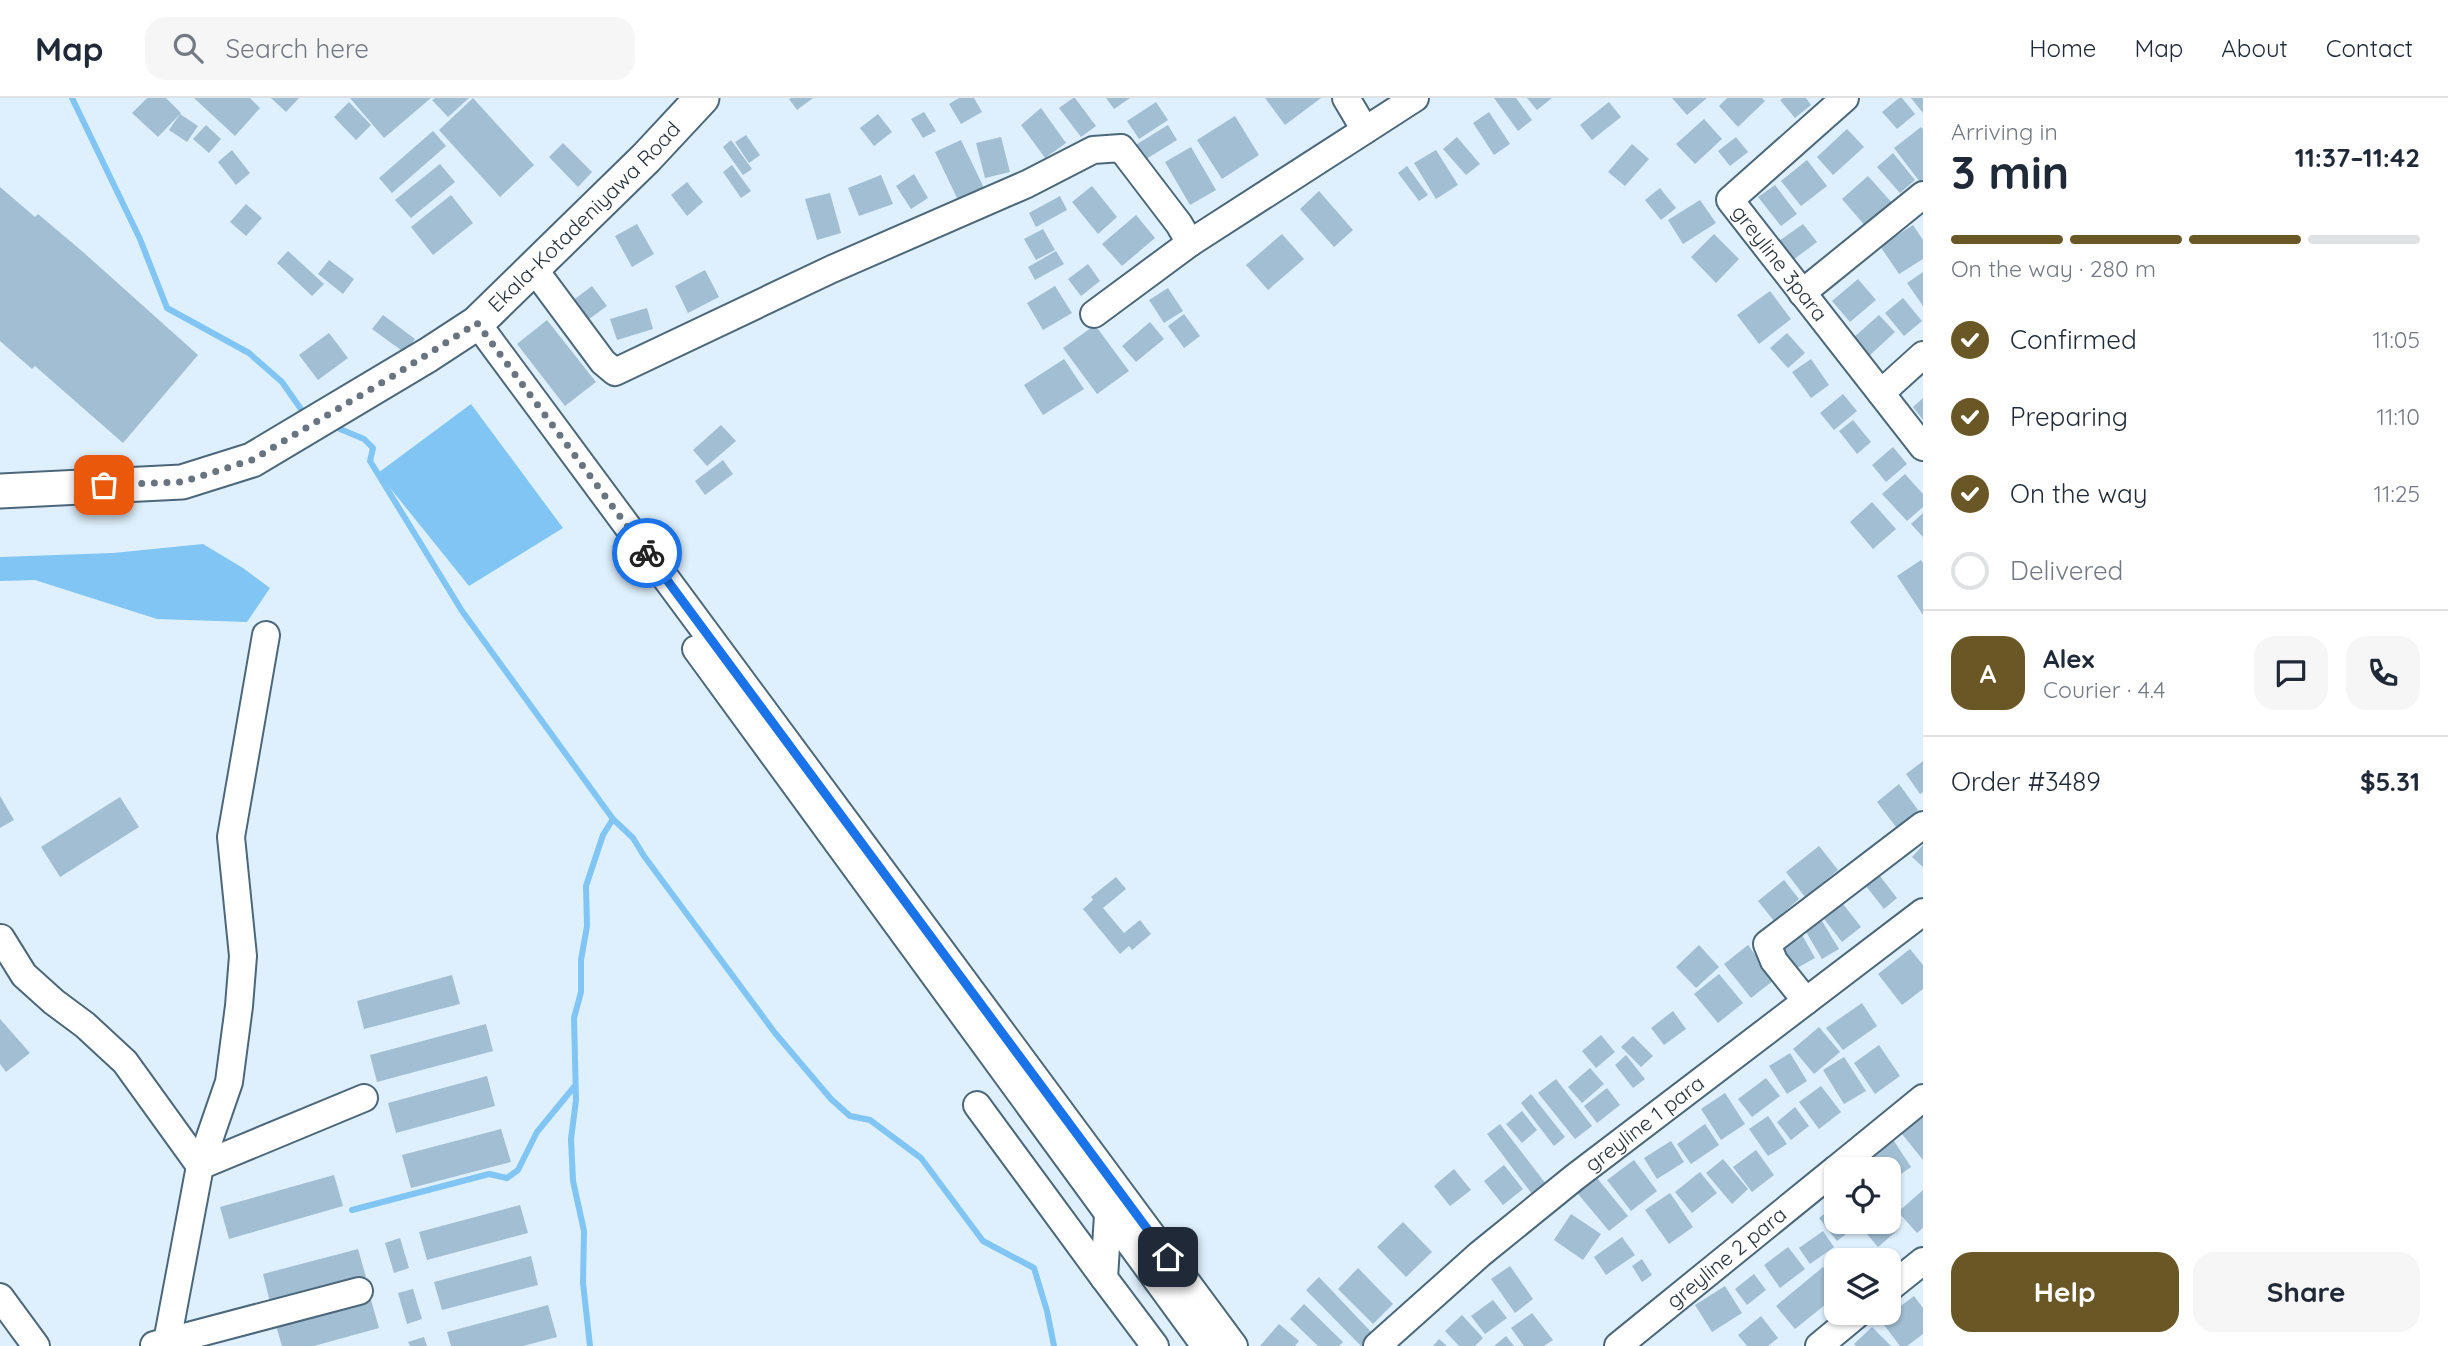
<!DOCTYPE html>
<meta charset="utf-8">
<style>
body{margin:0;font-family:Quicksand,sans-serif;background:#f6f6f7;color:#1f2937;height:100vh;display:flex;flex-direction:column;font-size:26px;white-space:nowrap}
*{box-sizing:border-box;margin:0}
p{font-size:23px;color:#747a83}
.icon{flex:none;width:38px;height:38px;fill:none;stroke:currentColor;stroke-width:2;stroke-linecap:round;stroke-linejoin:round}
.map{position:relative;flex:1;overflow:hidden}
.panel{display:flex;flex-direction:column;background:#fff;width:525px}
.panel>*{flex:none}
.controls{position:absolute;left:1824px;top:1059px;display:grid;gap:14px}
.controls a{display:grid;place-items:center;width:77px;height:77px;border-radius:14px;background:#fff;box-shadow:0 2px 5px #0004;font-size:35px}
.pin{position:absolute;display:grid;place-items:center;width:60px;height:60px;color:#fff;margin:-30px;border-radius:14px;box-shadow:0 4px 10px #0006}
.courier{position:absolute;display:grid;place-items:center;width:70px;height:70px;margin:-35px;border:5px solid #1a73e8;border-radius:50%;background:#fff;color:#222;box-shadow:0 2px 9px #0007}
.headline em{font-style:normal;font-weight:700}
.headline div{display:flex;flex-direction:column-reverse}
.headline{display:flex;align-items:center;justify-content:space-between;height:119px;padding:0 28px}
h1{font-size:46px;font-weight:700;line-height:52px}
.bar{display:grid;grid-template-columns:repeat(4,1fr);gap:10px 7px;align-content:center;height:84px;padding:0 28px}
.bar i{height:9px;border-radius:5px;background:#e0e1e3}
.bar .on{background:#695725}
.bar p{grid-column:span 4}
.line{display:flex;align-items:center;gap:18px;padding:0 28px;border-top:2px solid #e0e1e3}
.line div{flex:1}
.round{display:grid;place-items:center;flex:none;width:74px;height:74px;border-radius:21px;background:#f6f6f7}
ol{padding:0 28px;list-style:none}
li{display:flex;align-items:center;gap:21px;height:77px}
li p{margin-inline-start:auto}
li .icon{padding:7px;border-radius:50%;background:#695725;color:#fff;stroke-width:4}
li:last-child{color:#747a83}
li i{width:38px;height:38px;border:4px solid #e0e1e3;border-radius:50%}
.cta{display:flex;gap:14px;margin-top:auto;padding:14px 28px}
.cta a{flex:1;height:80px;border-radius:21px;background:#695725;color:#fff;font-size:28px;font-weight:700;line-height:80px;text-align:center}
.cta a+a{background:#f6f6f7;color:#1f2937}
header{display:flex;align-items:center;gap:42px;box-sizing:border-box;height:98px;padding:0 35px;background:#fff;border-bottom:2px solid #e0e1e3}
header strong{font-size:33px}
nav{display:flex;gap:38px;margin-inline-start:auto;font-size:24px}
.search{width:490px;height:63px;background:#f6f6f7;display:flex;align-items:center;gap:18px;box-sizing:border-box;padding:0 24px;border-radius:21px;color:#747a83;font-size:26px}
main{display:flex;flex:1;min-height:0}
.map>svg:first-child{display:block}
</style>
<header>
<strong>Map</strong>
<div class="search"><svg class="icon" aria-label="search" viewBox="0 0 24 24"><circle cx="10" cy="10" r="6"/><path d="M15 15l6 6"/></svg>Search here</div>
<nav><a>Home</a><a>Map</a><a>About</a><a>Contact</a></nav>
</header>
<main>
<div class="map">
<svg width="1923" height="1248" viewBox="0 0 1923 1248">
<rect width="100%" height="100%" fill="#def0fd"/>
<path fill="#80c5f4" d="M471,306L563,430L469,488L378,375Z
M203,446L243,470L270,490L247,524L157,521L35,482L0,483V459L113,455Z"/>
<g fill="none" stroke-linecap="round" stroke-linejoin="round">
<path stroke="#80c5f4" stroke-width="6" d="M72,0L140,141L167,210L249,255L282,284L303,314
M340,331L364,341L373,350L370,363L462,513L613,721L633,740L644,758L775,935L831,1001L850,1018L870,1022L921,1060L983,1143L1034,1170L1047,1213L1054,1248
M352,1112L489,1076L507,1080L518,1072L537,1034L574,989
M590,1248L583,1185L584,1133L573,1083L571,1041L576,1002L574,920L581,894V862L587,828L586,788L603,737L613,721"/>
</g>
<path fill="#a1bed3" d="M147,0H166L181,15L158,39L132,15Z
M194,0H250L260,10L235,38Z
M271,0H299L286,14Z
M350,0H431L384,40Z
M435,0H469L448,19L432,2Z
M473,0L534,67L500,99L439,32Z
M791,0H813L797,12L789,1Z
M959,0H974L982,14L961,26L949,6Z
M1073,0H1075L1096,28L1081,39L1059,10Z
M1106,0H1130L1114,11Z
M1265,0H1321L1285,27Z
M1494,0H1516L1532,22L1518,33Z
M1527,0H1552L1537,12Z
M1672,0H1707L1687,17Z
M1727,0H1762L1765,3L1738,29L1719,8Z
M1783,0H1806L1811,7L1795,20L1780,2Z
M1899,0H1902L1915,16L1897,31L1882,14Z
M1911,0H1923V15Z
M349,4L371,27L356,42L334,19Z
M1156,4L1168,22L1139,41L1127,23Z
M1609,4L1621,19L1592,42L1580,27Z
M1041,10L1066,45L1045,60L1021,27Z
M924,14L936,33L923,40L911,21Z
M1489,14L1510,46L1494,57L1473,25Z
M180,16L198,28L187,44L169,32Z
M878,16L892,34L874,48L860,30Z
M1235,18L1259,57L1222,81L1197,42Z
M1704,21L1722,41L1695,66L1676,46Z
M206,27L221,41L209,55L193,41Z
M1168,27L1177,42L1143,63L1134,48Z
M1921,29L1923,31V88L1894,50Z
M1847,31L1864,49L1833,77L1817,59Z
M433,33L446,48L392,95L379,80Z
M746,37L760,57L749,65L735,44Z
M1001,39L1010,74L985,80L976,45Z
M1457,39L1480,66L1466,77L1443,51Z
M1736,39L1748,54L1730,68L1718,53Z
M731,42L752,71L743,77L723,49Z
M961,42L984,90L958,102L935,54Z
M563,45L592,74L578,89L549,59Z
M1632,46L1649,61L1625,88L1608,74Z
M1191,49L1216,92L1190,107L1165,64Z
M232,52L250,75L236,87L218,64Z
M1436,52L1458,87L1436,101L1414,65Z
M1893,55L1915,82L1900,95L1877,69Z
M1807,62L1827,88L1801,108L1781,83Z
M440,66L455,84L411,120L395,102Z
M732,67L751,93L741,100L723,74Z
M1407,68L1428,97L1419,103L1398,75Z
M914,76L928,100L911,111L896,88Z
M881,77L893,106L859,118L848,90Z
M1868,78L1894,107L1867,130L1842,101Z
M687,84L703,104L687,118L671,97Z
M1775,87L1797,116L1781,128L1758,99Z
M1092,88L1117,119L1098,136L1072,104Z
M0,89L35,119L38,116L83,154L198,257L123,345L35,268L32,271L0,243Z
M1660,90L1676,110L1661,122L1645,102Z
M1319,93L1353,132L1334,149L1300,111Z
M830,95L841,135L817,142L805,101Z
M451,97L473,125L433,157L411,129Z
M1060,98L1067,112L1036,129L1029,115Z
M1700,102L1716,125L1683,146L1668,122Z
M246,106L262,120L246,138L230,124Z
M1136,117L1155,140L1122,168L1102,146Z
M637,126L654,156L632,169L615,138Z
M1803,126L1817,144L1793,162L1779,143Z
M1913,127L1923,142V161L1899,176L1880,148Z
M1043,131L1055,152L1036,162L1024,141Z
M1282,136L1304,161L1268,192L1246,167Z
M1714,136L1739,161L1716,185L1691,159Z
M288,153L324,186L312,198L277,165Z
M1056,153L1064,166L1035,182L1028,169Z
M329,162L354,181L343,196L318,176Z
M1088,166L1100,183L1081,198L1068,181Z
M705,172L719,199L688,215L675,188Z
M1923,174V208L1907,185Z
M1858,181L1876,202L1850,224L1832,203Z
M592,188L607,208L585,224L571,204Z
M1055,188L1072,215L1043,232L1027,205Z
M1168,190L1183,213L1164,225L1149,202Z
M1770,193L1791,221L1759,246L1737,217Z
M1903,200L1922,223L1904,238L1885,215Z
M647,210L653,231L617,242L610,221Z
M1184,216L1200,238L1184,250L1168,228Z
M383,217L415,241L405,255L372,231Z
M1879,217L1895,234L1869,258L1853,240Z
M547,222L596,284L565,308L517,246Z
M1150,224L1164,241L1136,264L1122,248Z
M1095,227L1129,273L1097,296L1063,250Z
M329,235L348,260L318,282L299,257Z
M1787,235L1805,255L1788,270L1770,250Z
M1064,261L1084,291L1043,317L1024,287Z
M1811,261L1829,287L1811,300L1792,274Z
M1843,296L1857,313L1834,332L1820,315Z
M1923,300V322L1913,309Z
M1853,322L1871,344L1857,356L1839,333Z
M721,327L736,343L707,368L693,352Z
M1893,349L1907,366L1886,384L1872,367Z
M723,362L733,376L705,397L695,383Z
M1905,376L1923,396V409L1907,423L1882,396Z
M1872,404L1896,431L1873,451L1850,424Z
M1923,415V439L1911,426Z
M1921,462L1923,465V517L1897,478Z
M1923,663V694L1920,696L1906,676Z
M1899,686L1918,712L1896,729L1877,704Z
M0,698L14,722L0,730Z
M120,699L139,729L60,779L41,749Z
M1923,747V769L1912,759Z
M1819,748L1838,772L1805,799L1786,774Z
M1879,777L1897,800L1884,811L1866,788Z
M1116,779L1126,791L1103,810L1124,835L1140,822L1151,836L1132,852L1129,848L1120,856L1083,811L1093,802L1091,799Z
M1784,782L1799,801L1774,823L1758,803Z
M1843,806L1861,829L1842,844L1824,821Z
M1822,823L1839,851L1822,861L1805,832Z
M1801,835L1815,860L1790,874L1776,849Z
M1699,847L1719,869L1696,890L1676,869Z
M1748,847L1774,882L1751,900L1724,866Z
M1910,851L1923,867V891L1902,907L1878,876Z
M1719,876L1743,905L1718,925L1694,896Z
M452,877L460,906L364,931L357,903Z
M1862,905L1877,928L1843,952L1826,930Z
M1673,913L1686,931L1664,947L1651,930Z
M0,921L30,955L6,974L0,966Z
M486,926L493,953L377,984L370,957Z
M1819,929L1840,954L1814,976L1793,951Z
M1601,937L1615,954L1596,970L1582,953Z
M1633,938L1653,958L1641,969L1621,949Z
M1879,947L1900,978L1875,996L1854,965Z
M1790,955L1807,983L1787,996L1769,968Z
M1626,957L1645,981L1633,990L1615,967Z
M1844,959L1866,993L1844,1006L1823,972Z
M1590,970L1604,986L1582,1005L1568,989Z
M487,978L495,1008L396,1035L388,1005Z
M1766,980L1780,998L1752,1019L1738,1001Z
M1556,981L1592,1028L1575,1041L1538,995Z
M1821,988L1841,1014L1819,1031L1799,1004Z
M1607,990L1620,1007L1597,1025L1584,1008Z
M1725,995L1745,1026L1721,1042L1701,1011Z
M1531,996L1565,1039L1554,1048L1521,1005Z
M1795,1009L1809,1028L1791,1042L1777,1024Z
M1522,1013L1537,1032L1522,1045L1506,1026Z
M1919,1014L1923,1019V1062L1898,1031Z
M1768,1018L1787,1046L1768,1058L1749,1031Z
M1500,1026L1546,1086L1532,1096L1487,1036Z
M1705,1026L1719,1047L1691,1066L1677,1046Z
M501,1031L511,1064L411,1090L402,1057Z
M1671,1043L1684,1064L1657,1081L1644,1060Z
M1894,1043L1911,1069L1891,1083L1888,1071H1883L1873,1057Z
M1756,1052L1774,1077L1752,1094L1733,1069Z
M1723,1061L1748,1091L1732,1106L1706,1075Z
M1634,1062L1657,1093L1631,1113L1607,1082Z
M1504,1067L1523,1091L1503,1107L1484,1083Z
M1454,1071L1471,1092L1450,1108L1434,1088Z
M1700,1074L1717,1095L1692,1115L1675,1094Z
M1593,1075L1628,1118L1609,1133L1574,1091Z
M334,1077L343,1108L229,1141L220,1109Z
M1923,1092V1130L1917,1135L1898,1114Z
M1670,1095L1693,1129L1669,1146L1645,1112Z
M520,1107L528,1135L427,1162L419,1134Z
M1836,1107V1124H1862L1837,1143L1819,1120Z
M1571,1116L1601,1136L1583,1162L1554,1142Z
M1888,1121L1898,1132L1878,1149L1866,1135L1880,1124H1888Z
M1403,1124L1432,1154L1406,1179L1377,1149Z
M1823,1133L1834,1149L1810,1166L1799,1150Z
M1622,1139L1635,1157L1606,1177L1594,1159Z
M400,1140L409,1170L394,1175L385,1145Z
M1788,1149L1805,1171L1780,1190L1764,1167Z
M358,1151L366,1179L270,1204L263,1176Z
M531,1158L538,1187L442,1212L434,1184Z
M1642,1161L1652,1177L1642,1184L1632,1168Z
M1510,1168L1533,1201L1515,1215L1491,1181Z
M1823,1169L1836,1185V1198L1795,1231L1776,1208Z
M1358,1170L1393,1206L1373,1226L1338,1191Z
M1754,1176L1766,1192L1747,1207L1735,1191Z
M1319,1179L1373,1236L1361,1248L1306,1192Z
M1725,1188L1742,1215L1712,1234L1695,1207Z
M413,1191L422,1221L407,1226L398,1195Z
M1914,1198L1923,1210V1236L1907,1248H1900L1881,1223Z
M371,1202L379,1230L314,1248H282L276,1228Z
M1493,1202L1507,1220L1485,1236L1471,1218Z
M1304,1206L1343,1244L1339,1248H1318L1290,1221Z
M548,1207L557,1239L523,1248H451L447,1234Z
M1532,1215L1553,1242L1544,1248H1524L1511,1230Z
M1462,1217L1483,1240L1475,1248H1459L1445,1233Z
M1761,1218L1778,1240L1768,1248H1747L1738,1237Z
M1279,1226L1299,1243L1295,1248H1260Z
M1872,1229L1891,1248H1856L1854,1246Z
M1506,1238L1514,1248H1494Z
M424,1239L427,1248H410L408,1244Z
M1439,1241L1447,1248H1433Z"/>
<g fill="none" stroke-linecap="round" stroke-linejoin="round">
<defs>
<g id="minor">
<path d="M1346,0L1365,32"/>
<path id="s1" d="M1845,0L1730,102L1923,349"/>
<path d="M534,171L603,264L615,274L832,171L1027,86L1093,52L1121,50L1179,126L1190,145L1415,0"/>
<path d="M1802,195L1923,97"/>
<path d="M1094,216L1190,145"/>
<path d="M477,225L1234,1248"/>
<path d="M1881,295L1923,257"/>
<path d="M696,551L1205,1248"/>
<path d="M1,840L24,877L54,904L85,927L125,964L200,1068"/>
<path d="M1806,903L1774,863L1767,846L1923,727"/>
<path d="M977,1007L1104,1180"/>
<path d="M200,1068L229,984L239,908L243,858L231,739L266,537"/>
<path d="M1836,1071L1923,1000"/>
<path d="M1108,1117L1104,1180L1155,1248"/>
<path d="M1888,1191L1923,1163"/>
<path d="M0,1199L36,1248"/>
<path d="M167,1244L200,1068L364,1000"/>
<path d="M154,1247L359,1193"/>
<path id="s2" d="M1377,1248L1480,1156L1575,1079L1923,814"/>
<path id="s3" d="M1618,1248L1836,1071"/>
<path d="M1819,1248L1860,1214"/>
</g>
<g id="major">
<path id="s4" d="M0,393L182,384L252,362L428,257L477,225L646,60L702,0"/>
</g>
</defs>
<use href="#minor" stroke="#4c677a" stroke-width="30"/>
<use href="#major" stroke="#4c677a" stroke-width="37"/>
<use href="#minor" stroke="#fff" stroke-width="26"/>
<use href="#major" stroke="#fff" stroke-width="33"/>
</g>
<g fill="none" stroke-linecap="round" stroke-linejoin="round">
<path stroke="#687580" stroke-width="7" stroke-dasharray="0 12.6" d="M104,387L182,384L252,362L393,278L477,225L647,455"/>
<path stroke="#1a73e8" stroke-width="9" d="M647,455L1168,1159"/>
</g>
<g text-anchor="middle" stroke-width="7" stroke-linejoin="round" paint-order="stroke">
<g font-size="21" fill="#28333c" stroke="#fafafa">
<text dy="7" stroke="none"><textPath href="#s4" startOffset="670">Ekala-Kotadeniyawa Road</textPath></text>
<text dy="7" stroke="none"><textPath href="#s1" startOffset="234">greyline 3para</textPath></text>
<text dy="7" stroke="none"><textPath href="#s2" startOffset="348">greyline 1 para</textPath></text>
<text dy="7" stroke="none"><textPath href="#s3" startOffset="140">greyline 2 para</textPath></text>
</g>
</g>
</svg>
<div class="controls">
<a><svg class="icon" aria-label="locate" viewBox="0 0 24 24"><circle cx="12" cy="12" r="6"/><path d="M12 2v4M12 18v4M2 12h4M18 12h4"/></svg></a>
<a><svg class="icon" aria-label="layers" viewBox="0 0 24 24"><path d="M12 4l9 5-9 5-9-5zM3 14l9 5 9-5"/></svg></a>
</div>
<div class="pin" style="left:104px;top:387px;background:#ea580c"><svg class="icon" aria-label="bag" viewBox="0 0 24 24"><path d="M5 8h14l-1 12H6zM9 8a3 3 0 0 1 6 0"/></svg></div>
<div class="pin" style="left:1168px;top:1159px;background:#1f2937"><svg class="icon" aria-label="home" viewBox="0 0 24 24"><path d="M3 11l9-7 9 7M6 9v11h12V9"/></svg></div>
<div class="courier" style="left:647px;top:455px"><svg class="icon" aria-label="bike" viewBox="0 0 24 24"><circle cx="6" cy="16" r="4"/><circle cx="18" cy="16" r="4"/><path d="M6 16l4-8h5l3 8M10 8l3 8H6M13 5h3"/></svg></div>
</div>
<section class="panel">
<div class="headline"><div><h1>3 min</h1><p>Arriving in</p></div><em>11:37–11:42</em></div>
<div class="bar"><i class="on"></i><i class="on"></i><i class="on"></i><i></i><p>On the way · 280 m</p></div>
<ol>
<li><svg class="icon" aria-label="check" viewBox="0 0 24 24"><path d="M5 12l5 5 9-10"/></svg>Confirmed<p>11:05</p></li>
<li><svg class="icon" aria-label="check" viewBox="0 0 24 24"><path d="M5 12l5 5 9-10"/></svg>Preparing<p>11:10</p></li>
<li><svg class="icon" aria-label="check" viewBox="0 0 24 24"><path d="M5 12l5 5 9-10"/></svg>On the way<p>11:25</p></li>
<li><i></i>Delivered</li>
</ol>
<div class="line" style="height:126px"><b class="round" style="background:#695725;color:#fff">A</b><div><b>Alex</b><p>Courier · 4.4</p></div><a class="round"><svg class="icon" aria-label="chat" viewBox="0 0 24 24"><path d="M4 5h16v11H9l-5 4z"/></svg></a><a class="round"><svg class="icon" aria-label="phone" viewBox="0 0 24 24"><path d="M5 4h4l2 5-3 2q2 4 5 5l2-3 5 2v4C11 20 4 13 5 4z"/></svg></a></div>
<div class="line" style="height:91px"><div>Order #3489</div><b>$5.31</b></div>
<div class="cta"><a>Help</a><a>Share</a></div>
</section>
</main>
